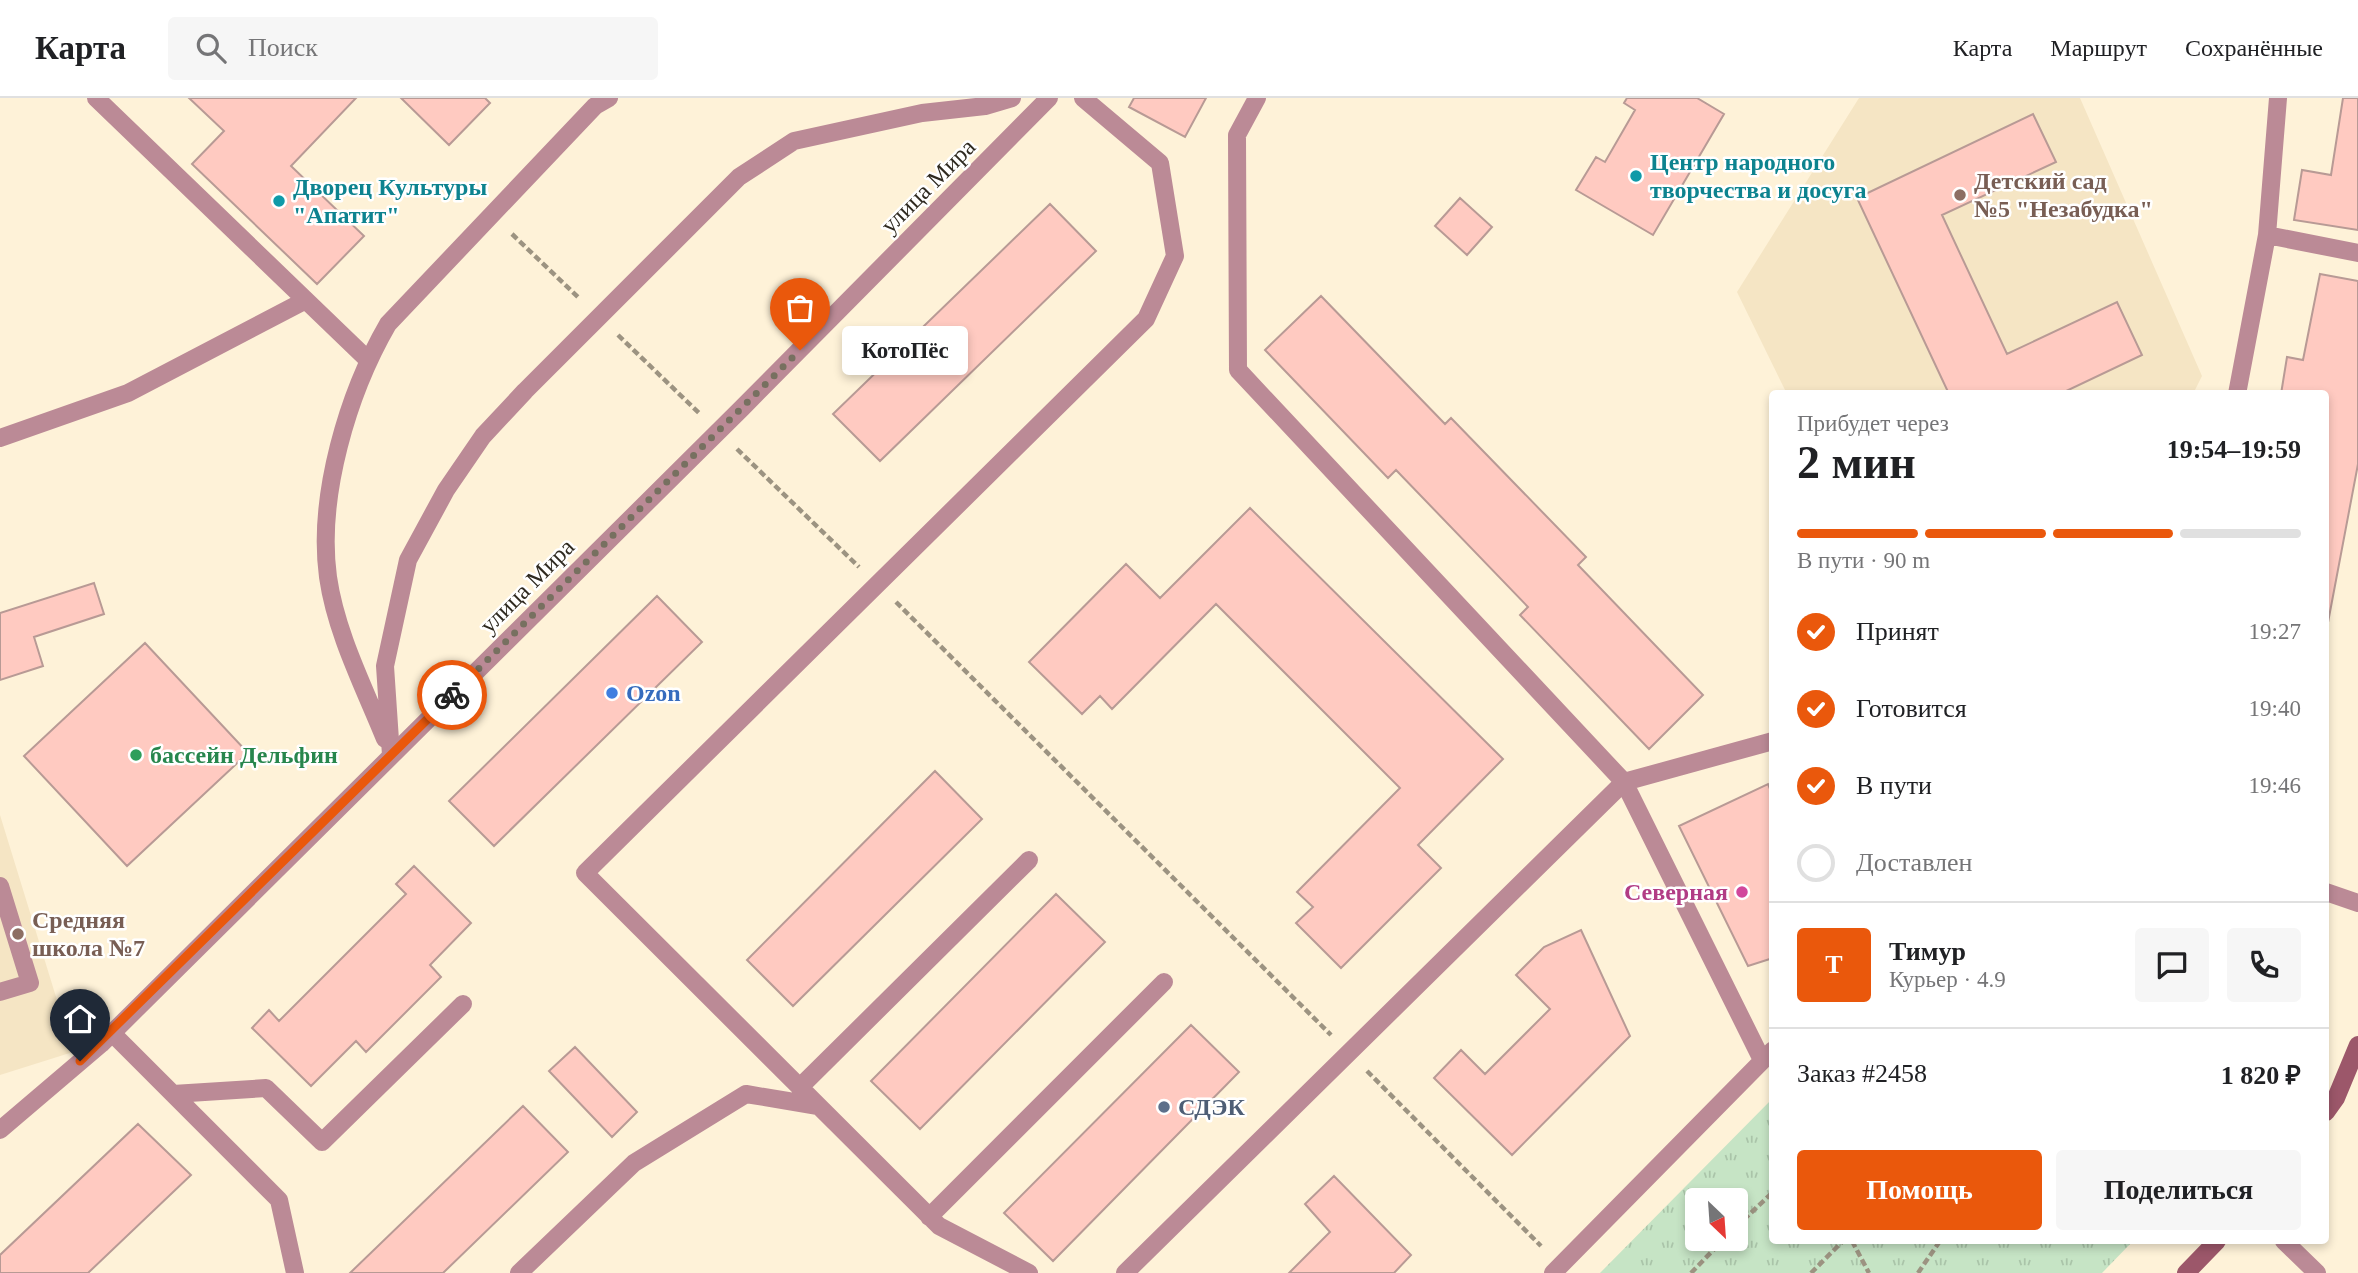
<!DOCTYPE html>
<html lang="ru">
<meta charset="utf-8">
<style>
body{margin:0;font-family:Georgia,serif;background:#f6f6f6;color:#202124;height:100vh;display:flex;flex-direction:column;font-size:26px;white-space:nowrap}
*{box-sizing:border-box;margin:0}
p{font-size:23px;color:#757577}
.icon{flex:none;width:38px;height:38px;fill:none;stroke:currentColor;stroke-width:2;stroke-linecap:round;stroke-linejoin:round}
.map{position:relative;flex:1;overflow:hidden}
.panel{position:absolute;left:1769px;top:292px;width:560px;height:854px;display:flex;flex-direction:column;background:#fff;border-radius:7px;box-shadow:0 4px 10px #0003}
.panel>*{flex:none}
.needle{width:46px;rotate:155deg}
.fabs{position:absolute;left:1685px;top:1090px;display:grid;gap:14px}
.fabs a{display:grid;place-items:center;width:63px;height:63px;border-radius:7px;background:#fff;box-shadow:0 4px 10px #0003;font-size:35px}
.pin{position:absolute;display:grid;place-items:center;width:60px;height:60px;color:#fff;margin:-72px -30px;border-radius:50% 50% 50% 0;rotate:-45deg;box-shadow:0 0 7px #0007}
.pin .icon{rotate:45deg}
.courier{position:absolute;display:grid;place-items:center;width:70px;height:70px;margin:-35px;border:5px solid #ea580c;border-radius:50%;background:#fff;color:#222;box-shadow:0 2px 9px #0007}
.bubble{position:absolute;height:49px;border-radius:7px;background:#fff;box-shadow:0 4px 10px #0003;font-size:23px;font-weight:800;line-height:49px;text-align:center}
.headline em{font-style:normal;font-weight:800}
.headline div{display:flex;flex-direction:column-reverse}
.headline{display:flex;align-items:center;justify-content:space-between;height:119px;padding:0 28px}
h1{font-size:46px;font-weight:800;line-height:52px}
.bar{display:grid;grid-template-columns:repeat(4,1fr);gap:10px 7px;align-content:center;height:84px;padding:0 28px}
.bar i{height:9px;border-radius:5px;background:#e0e0e0}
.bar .active{background:#ea580c}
.bar p{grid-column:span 4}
.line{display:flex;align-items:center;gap:18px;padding:0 28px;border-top:2px solid #e0e0e0}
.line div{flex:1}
.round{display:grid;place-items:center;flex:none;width:74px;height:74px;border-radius:7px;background:#f6f6f6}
ol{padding:0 28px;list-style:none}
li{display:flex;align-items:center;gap:21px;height:77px}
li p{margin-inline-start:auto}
li .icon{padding:7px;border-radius:50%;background:#ea580c;color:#fff;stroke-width:4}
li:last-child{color:#757577}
li i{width:38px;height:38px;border:4px solid #e0e0e0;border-radius:50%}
.action{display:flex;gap:14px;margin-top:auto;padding:14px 28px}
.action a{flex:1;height:80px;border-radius:7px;background:#ea580c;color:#fff;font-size:28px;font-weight:800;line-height:80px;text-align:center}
.action a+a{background:#f6f6f6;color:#202124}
header{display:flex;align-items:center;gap:42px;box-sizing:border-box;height:98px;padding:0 35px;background:#fff;border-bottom:2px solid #e0e0e0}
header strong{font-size:33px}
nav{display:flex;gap:38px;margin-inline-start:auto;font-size:24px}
.search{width:490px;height:63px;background:#f6f6f6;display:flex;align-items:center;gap:18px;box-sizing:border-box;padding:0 24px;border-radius:7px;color:#757577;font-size:26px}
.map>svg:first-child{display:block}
</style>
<header>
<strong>Карта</strong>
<div class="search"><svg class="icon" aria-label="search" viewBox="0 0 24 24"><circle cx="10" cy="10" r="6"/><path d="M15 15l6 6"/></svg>Поиск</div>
<nav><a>Карта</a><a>Маршрут</a><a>Сохранённые</a></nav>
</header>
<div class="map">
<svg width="2358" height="1175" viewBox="0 0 2358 1175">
<defs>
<pattern id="park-tufts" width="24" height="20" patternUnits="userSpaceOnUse" patternTransform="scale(1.75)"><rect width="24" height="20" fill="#c6e4c5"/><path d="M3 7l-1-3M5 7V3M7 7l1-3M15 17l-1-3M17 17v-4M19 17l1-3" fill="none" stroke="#aac4a9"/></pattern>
</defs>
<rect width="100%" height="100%" fill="#fef2d8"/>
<path fill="#f5e5c4" d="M1859,0H2080L2202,278L2193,296H1787L1737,194Z
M0,717L73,954L0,977Z"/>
<path fill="url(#park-tufts)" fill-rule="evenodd" d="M1773,1000V1143H2133L2102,1175H1600ZM1698,1102H1736V1141H1698Z"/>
<path fill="#ffcac1" stroke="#b89a95" stroke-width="2" d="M189,0H356L291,68L364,138L317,186L192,66L224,33Z
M401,0H485L490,5L449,47Z
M1134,0H1206L1185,39L1129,9Z
M1627,0H1697L1724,16L1653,137L1576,92L1596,59L1605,64L1635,12L1624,5Z
M2343,0H2358V132L2294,122L2302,72L2331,77Z
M2033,16L2056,64L1942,117L2007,256L2117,204L2142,257L2060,296H1949L1857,100Z
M1460,100L1492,129L1467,157L1435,128Z
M1050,106L1096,153L880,363L833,316Z
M2320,176L2358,183V366L2326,535V296H2281L2287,259L2303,262Z
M1321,198L1445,326L1451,320L1586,459L1578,467L1703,597L1649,651L1520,517L1528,509L1396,372L1388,380L1265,252Z
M1250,410L1503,661L1418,747L1441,770L1341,870L1296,825L1313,809L1297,794L1400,690L1216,506L1112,611L1100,598L1082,616L1029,564L1126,466L1160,500Z
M94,485L104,516L34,539L43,568L0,582V515Z
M657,498L702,544L494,748L449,703Z
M145,545L248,655L127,768L24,658Z
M935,673L982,721L793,908L747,862Z
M1768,686L1773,699V860L1748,868L1679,728Z
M414,768L471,825L430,867L441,879L366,954L356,943L311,988L252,930L269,912L279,923L406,796L396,786Z
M1056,796L1105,844L920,1031L871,983Z
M1581,832L1630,938L1512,1057L1434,980L1461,952L1485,976L1550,911L1516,877L1544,849Z
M1191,927L1239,974L1053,1163L1004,1115Z
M575,949L637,1014L612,1039L549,973Z
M523,1008L568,1054L443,1175H350Z
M138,1026L191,1077L88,1175H0V1157Z
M1334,1078L1411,1157L1394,1175H1289L1330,1134L1305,1106Z"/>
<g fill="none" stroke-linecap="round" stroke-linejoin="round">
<path stroke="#9c9381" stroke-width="4.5" stroke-dasharray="7 3.5" stroke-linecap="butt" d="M512,136L579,200
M618,237L700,316
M737,351L859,469
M896,504L1331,937
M1367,973L1541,1148
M1736,1129L1773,1094
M1852,1143L1869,1175
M1691,1175L1724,1141
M1811,1175L1843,1143
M1918,1175L1940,1143"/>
<path stroke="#bb8a96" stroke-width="18" d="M96,0L367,261
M1257,0L1237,37L1238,272L1624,684L1762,962
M2267,137L2358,155
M2237,296L2267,137L2278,0
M0,340L128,295L306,202
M385,641C364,589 336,535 328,479C317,398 348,295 388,226L595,8L609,0
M391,657L385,568L408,462L446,392L483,338L525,293L739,79L794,43L922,15L985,8L1012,0
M0,788L30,885L0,894
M2326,794L2358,805
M112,935L279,1102L295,1175
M800,989L1029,762
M173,996L266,990L322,1044L463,906
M929,1119L1164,884
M519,1175L634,1065L746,996L818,1008
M1029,1175L939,1128L585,775L1146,221L1175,158L1160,65L1083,0
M1125,1175L1624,684L1773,643
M1553,1175L1773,952"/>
<path stroke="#bb8a96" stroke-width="18" d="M0,1032L101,946L742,310L1049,0
M2284,1143L2317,1175"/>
<path stroke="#9c576a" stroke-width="18" d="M2326,1014L2336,1000L2358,947
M2186,1175L2217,1143"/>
</g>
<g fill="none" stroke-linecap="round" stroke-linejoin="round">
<path stroke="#777060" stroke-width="7" stroke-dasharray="0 12.6" d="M452,597L800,252"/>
<path stroke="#ea580c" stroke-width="9" d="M80,963L452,597"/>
</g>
<g fill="#0f9aa8" stroke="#fff" stroke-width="2.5">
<circle cx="1636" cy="78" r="7"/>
<circle cx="279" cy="103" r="7"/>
</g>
<g fill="#8d6e63" stroke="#fff" stroke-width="2.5">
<circle cx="1960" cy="97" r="7"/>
<circle cx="18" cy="836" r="7"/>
</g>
<circle fill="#3f7fe0" stroke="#fff" stroke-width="2.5" cx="612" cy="595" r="7"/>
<circle fill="#2e9e5b" stroke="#fff" stroke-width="2.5" cx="136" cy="657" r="7"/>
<circle fill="#d1479c" stroke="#fff" stroke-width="2.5" cx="1742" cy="794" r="7"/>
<circle fill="#5c6f8a" stroke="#fff" stroke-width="2.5" cx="1164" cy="1009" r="7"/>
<g text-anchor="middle" stroke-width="5" stroke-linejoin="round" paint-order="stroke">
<g font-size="24" font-weight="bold" fill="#0d838f" stroke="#fff" text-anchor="start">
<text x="1650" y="72">Центр народного<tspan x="1650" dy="28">творчества и досуга</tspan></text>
<text x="293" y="97">Дворец Культуры<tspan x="293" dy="28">"Апатит"</tspan></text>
</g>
<g font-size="24" font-weight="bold" fill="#785e54" stroke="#fff" text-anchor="start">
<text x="1974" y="91">Детский сад<tspan x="1974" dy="28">№5 "Незабудка"</tspan></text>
<text x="32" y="830">Средняя<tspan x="32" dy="28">школа №7</tspan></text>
</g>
<g font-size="24" fill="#2f2a20" stroke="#fff">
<text transform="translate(928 88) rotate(-45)" y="8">улица Мира</text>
<text transform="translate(527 488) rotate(-45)" y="8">улица Мира</text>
</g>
<g font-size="24" font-weight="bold" fill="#366cbe" stroke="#fff" text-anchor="start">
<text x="626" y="603">Ozon</text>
</g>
<g font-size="24" font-weight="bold" fill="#27864d" stroke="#fff" text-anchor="start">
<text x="150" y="665">бассейн Дельфин</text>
</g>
<g font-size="24" font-weight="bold" fill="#b23c85" stroke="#fff" text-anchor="end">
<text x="1728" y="802">Северная</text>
</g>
<g font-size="24" font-weight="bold" fill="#4e5e75" stroke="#fff" text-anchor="start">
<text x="1178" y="1017">СДЭК</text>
</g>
</g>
</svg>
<div class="fabs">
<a><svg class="needle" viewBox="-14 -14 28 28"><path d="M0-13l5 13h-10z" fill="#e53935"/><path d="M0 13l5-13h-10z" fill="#757577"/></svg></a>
</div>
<div class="pin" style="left:800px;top:252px;background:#ea580c"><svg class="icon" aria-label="bag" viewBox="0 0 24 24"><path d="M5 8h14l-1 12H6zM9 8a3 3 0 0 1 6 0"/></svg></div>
<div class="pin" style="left:80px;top:963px;background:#1f2937"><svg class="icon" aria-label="home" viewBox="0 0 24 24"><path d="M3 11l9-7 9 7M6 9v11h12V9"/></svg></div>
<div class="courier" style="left:452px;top:597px"><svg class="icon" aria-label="bike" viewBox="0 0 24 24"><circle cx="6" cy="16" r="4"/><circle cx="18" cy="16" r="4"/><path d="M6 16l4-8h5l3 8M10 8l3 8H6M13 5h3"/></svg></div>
<div class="bubble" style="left:842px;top:228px;width:126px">КотоПёс</div>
<section class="panel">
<div class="headline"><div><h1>2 мин</h1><p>Прибудет через</p></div><em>19:54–19:59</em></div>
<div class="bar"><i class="active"></i><i class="active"></i><i class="active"></i><i></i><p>В пути · 90 m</p></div>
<ol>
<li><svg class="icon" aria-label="check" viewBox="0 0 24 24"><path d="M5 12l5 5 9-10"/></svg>Принят<p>19:27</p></li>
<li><svg class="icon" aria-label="check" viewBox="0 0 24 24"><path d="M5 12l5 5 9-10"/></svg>Готовится<p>19:40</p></li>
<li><svg class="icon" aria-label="check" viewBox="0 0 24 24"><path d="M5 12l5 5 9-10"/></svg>В пути<p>19:46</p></li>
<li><i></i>Доставлен</li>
</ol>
<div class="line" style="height:126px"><b class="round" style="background:#ea580c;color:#fff">Т</b><div><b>Тимур</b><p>Курьер · 4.9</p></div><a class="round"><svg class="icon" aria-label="chat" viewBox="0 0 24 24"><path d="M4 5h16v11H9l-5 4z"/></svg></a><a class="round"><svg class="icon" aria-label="phone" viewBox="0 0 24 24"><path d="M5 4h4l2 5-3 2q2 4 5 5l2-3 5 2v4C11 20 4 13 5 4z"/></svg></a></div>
<div class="line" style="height:91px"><div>Заказ #2458</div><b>1 820 ₽</b></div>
<div class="action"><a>Помощь</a><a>Поделиться</a></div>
</section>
</div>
